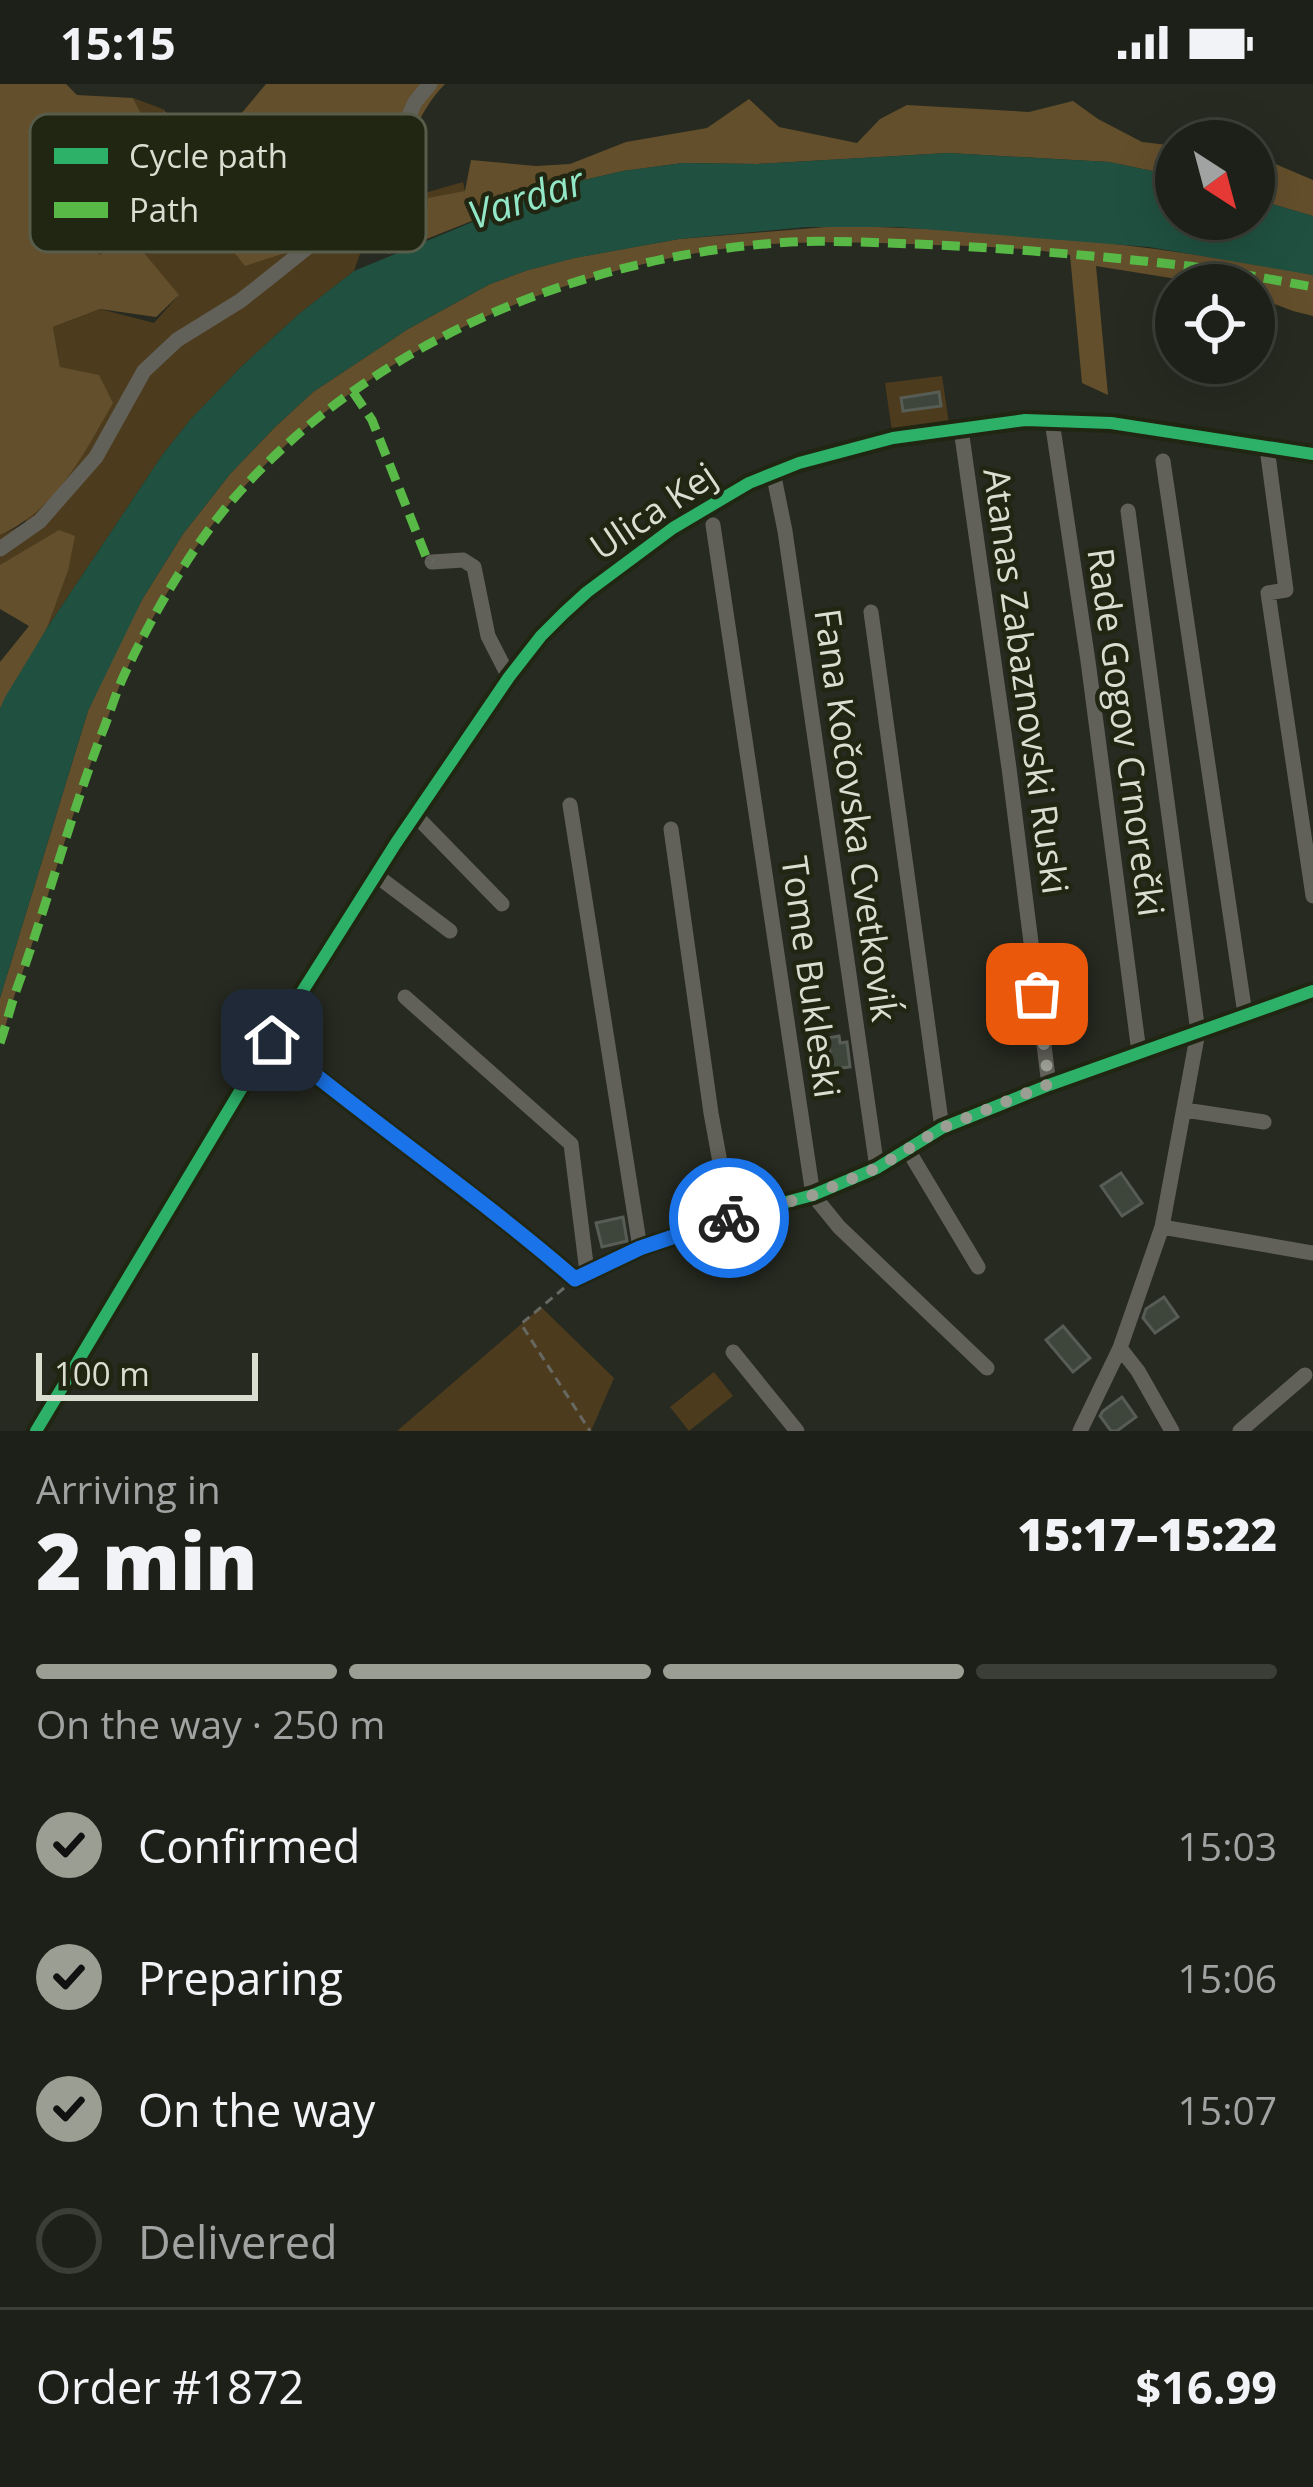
<!DOCTYPE html>
<meta charset="utf-8">
<style>
body{margin:0;font-family:"Open Sans",sans-serif;background:#2a2d25;color:#f1f3f6;height:100vh;display:flex;flex-direction:column;font-size:45px;white-space:nowrap}
*{box-sizing:border-box;margin:0}
p{font-size:39px;color:#a0a3a2}
.icon{flex:none;width:66px;height:66px;fill:none;stroke:currentColor;stroke-width:2;stroke-linecap:round;stroke-linejoin:round}
.map{position:relative;height:1347px;overflow:hidden}
.drawer{display:flex;flex-direction:column;background:#1d2018;flex:1}
.drawer>*{flex:none}
.needle{width:78px;rotate:144deg}
.tools{position:absolute;left:1155px;top:36px;display:grid;gap:24px}
.tools a{display:grid;place-items:center;width:120px;height:120px;border-radius:50%;background:#1d2018;box-shadow:0 12px 48px #0002,0 0 0 3px #3b3e37;font-size:60px}
.scale{position:absolute;left:36px;bottom:30px;width:222px;box-sizing:border-box;padding-left:12px;border:6px solid #d9ded1;border-top:0;font-size:33px;line-height:42px;white-space:nowrap;color:#d9ded1;-webkit-text-stroke:9px #202612;paint-order:stroke}
.pin{position:absolute;display:grid;place-items:center;width:102px;height:102px;color:#fff;margin:-51px;border-radius:24px;box-shadow:0 6px 18px #0006}
.courier{position:absolute;display:grid;place-items:center;width:120px;height:120px;margin:-60px;border:9px solid #1a73e8;border-radius:50%;background:#fff;color:#222;box-shadow:0 3px 15px #0007}
.overview em{font-style:normal;font-weight:800}
.overview div{display:flex;flex-direction:column-reverse}
.overview{display:flex;align-items:center;justify-content:space-between;height:204px;padding:0 36px}
h1{font-size:78px;font-weight:800;line-height:90px}
.bar{display:grid;grid-template-columns:repeat(4,1fr);gap:18px 12px;align-content:center;height:144px;padding:0 36px}
.bar i{height:15px;border-radius:9px;background:#3b3e37}
.bar .on{background:#9b9f93}
.bar p{grid-column:span 4}
.line{display:flex;align-items:center;gap:30px;padding:0 36px;border-top:3px solid #3b3e37}
.line div{flex:1}
ol{padding:0 36px;list-style:none}
li{display:flex;align-items:center;gap:36px;height:132px}
li p{margin-inline-start:auto}
li .icon{padding:12px;border-radius:50%;background:#9b9f93;color:#111;stroke-width:4}
li:last-child{color:#a0a3a2}
li i{width:66px;height:66px;border:6px solid #3b3e37;border-radius:50%}
.status{display:flex;justify-content:space-between;align-items:center;height:84px;padding:0 60px;background:#1d2018;direction:ltr}
.status svg{height:33px;fill:currentColor}
.map>svg:first-child{display:block}
</style>
<div class="status"><b>15:15</b><svg viewBox="0 0 49 12"><path d="M0 12V9h3v3zM5 12V6h3v6zM10 12V3h3v9zM15 12V0h3v12zM26 1h20v11H26zM47 4h2v5h-2z"/></svg></div>
<div class="map">
<svg width="1313" height="1347" viewBox="0 0 1313 1347">
<rect width="100%" height="100%" fill="#272a20"/>
<path fill="#4d3b1d" d="M133,14L163,25L172,59L207,104L217,147L369,78L392,112L413,56L404,115L463,98L465,107L426,135L404,131L369,144L354,187L300,229L241,283L190,336L163,370L47,544L68,487L0,481V451L25,440L60,283L53,243L100,225L154,239L178,212L135,158L99,172L75,122L86,70L131,115L133,58L168,84Z
M942,292L950,346L893,354L885,299Z
M541,1223L614,1294L591,1347H397Z
M714,1288L733,1312L689,1347L670,1323Z"/>
<path fill="#644f2c" d="M0,0H66L77,11L133,14L170,86L133,59L132,116L86,71L75,122L99,171L135,158L179,211L156,233L100,225L53,243L60,283L99,291L113,319C83,371 57,425 0,451Z
M266,0H445C414,32 405,72 391,113L369,79L353,117L288,168L245,182L217,147L207,104L172,59L163,25L193,63H213Z
M749,15L779,43L857,59L880,35L907,21L1029,28L1073,17L1098,35L1142,58L1176,62V92L1109,78L948,69L757,80L683,79L623,87L562,101L389,170L369,144L389,133L398,147L426,135L428,114L465,107L471,76L536,82L570,80L626,58L707,44Z
M1254,71L1313,96V132L1254,115Z
M839,142C998,145 1157,160 1313,191V232L1293,227L1254,212V201H1214L1096,182L1108,311L1082,299L1070,171C1016,162 962,162 908,160C835,157 762,156 691,170C520,201 350,281 235,413C190,464 154,528 125,589C115,611 108,635 99,657C68,739 46,824 16,907C10,924 6,942 0,959V914L88,627L115,566L143,514L183,450L230,390L275,343L313,308L408,245L490,200L528,186L574,174L679,155Z
M59,446L75,452L68,487L47,544L0,625V578L29,542L0,525V481Z"/>
<path fill="#205140" d="M948,69L1109,78L1176,92V135H1254V115L1313,132V191L1149,163L898,143H806L679,155L575,174L528,186L490,200L408,245L313,308L275,343L230,390L183,450L143,514L88,627L0,914V625L4,615L47,544L163,370L190,336L241,283L300,229L354,187L562,101L623,87L683,79L757,80Z"/>
<path fill="#3e463b" stroke="#575c54" stroke-width="3" d="M939,308L941,322L903,327L901,314Z
M839,952L840,959L847,958L850,983L832,985L828,954Z
M1121,1089L1142,1119L1122,1132L1101,1102Z
M623,1133L627,1157L602,1163L596,1139Z
M1164,1213L1178,1233L1155,1249L1143,1234L1146,1225Z
M1063,1242L1090,1274L1073,1288L1046,1256Z
M1122,1313L1136,1333L1117,1347H1111L1100,1332L1103,1327Z"/>
<g fill="none" stroke-linecap="round" stroke-linejoin="round">
<path stroke="#676861" stroke-width="3" stroke-dasharray="9 6" stroke-linecap="butt" d="M564,1204L521,1240L590,1347"/>
<path stroke="#626159" stroke-width="15" d="M1052,337L1088,577L1139,968
M961,345L1009,684L1049,1001
M1267,364L1286,506L1268,509L1313,812
M1163,377L1245,930
M773,388L785,447L877,1084
M713,441L813,1111L839,1143L987,1284
M0,465L40,437L96,373L144,287L177,256L240,217L268,195L338,139L368,109L396,62L415,18L430,0
M432,478L463,476L474,483L488,552L509,593
M871,528L942,1044
M570,721L640,1164
M415,731L502,820
M671,745L711,1029L730,1133
M377,792L450,847
M405,913L571,1060L587,1188
M272,957C371,1038 478,1111 575,1195L640,1164L730,1133L813,1111L877,1084L942,1044L1049,1001L1313,907
M1185,1026L1264,1038
M908,1066L978,1183
M1162,1143L1313,1169
M1120,1264L1138,1287L1172,1347
M733,1268L797,1347
M36,1347L249,992L396,759L509,593L541,552L564,529L587,508L673,444L749,399L799,379L893,354L1025,336L1111,339L1313,370
M1080,1347L1120,1264L1162,1143L1198,948L1128,427
M1240,1347L1305,1291"/>
<path stroke="#58b947" stroke-width="9" stroke-dasharray="18 9" stroke-linecap="butt" d="M353,308L372,336L427,475L432,478
M0,959C6,942 10,924 16,907C47,821 70,733 102,649C110,629 116,608 125,589C153,530 192,462 235,413C373,256 584,171 790,158C832,156 875,159 917,160C1005,164 1091,171 1179,181C1224,186 1268,195 1313,203"/>
<defs>
<path id="cycleway" d="M272,957C371,1038 478,1111 575,1195L640,1164L730,1133L813,1111L877,1084L942,1044L1049,1001L1313,907
M36,1347L249,992L396,759L509,593L541,552L564,529L587,508L673,444L749,399L799,379L893,354L1025,336L1111,339L1313,370"/>
</defs>
<use href="#cycleway" stroke="#202612" stroke-width="20"/>
<use href="#cycleway" stroke="#2db169" stroke-width="12"/>
</g>
<g fill="none" stroke-linecap="round" stroke-linejoin="round">
<path stroke="#9b9f93" stroke-width="12" stroke-dasharray="0 21.6" d="M729,1134L813,1111L877,1084L942,1044L1049,1000L1037,910"/>
<path stroke="#1a73e8" stroke-width="15" d="M272,956C371,1038 478,1111 575,1195L640,1164L729,1134"/>
</g>
<g text-anchor="middle" stroke-width="9" stroke-linejoin="round" paint-order="stroke">
<g font-size="36" fill="#d9ded1" stroke="#202612">
<text transform="translate(653 427) rotate(-34)" y="13">Ulica Kej</text>
<text transform="translate(1026 597) rotate(82)" y="13">Atanas Zabaznovski Ruski</text>
<text transform="translate(1126 648) rotate(82)" y="13">Rade Gogov Crnorečki</text>
<text transform="translate(856 731) rotate(82)" y="13">Fana Kočovska Cvetkoviḱ</text>
<text transform="translate(811 893) rotate(82)" y="13">Tome Bukleski</text>
</g>
<g font-size="39" font-style="italic" fill="#92e7c7" stroke="#202612">
<text transform="translate(526 114) rotate(-18)" y="14">Vardar</text>
</g>
</g>
<rect x="30" y="30" width="396" height="138" rx="18" fill="#202612" stroke="#585d4b" stroke-width="3"/>
<rect x="54" y="64" width="54" height="16" fill="#2db169"/>
<rect x="54" y="118" width="54" height="16" fill="#58b947"/>
<g font-size="33" fill="#d9ded1">
<text x="129" y="84">Cycle path</text>
<text x="129" y="138">Path</text>
</g>
</svg>
<div class="tools">
<a><svg class="needle" viewBox="-14 -14 28 28"><path d="M0-13l5 13h-10z" fill="#e53935"/><path d="M0 13l5-13h-10z" fill="#a0a3a2"/></svg></a>
<a><svg class="icon" aria-label="locate" viewBox="0 0 24 24"><circle cx="12" cy="12" r="6"/><path d="M12 2v4M12 18v4M2 12h4M18 12h4"/></svg></a>
</div>
<div class="scale">100 m</div>
<div class="pin" style="left:1037px;top:910px;background:#ea580c"><svg class="icon" aria-label="bag" viewBox="0 0 24 24"><path d="M5 8h14l-1 12H6zM9 8a3 3 0 0 1 6 0"/></svg></div>
<div class="pin" style="left:272px;top:956px;background:#1f2937"><svg class="icon" aria-label="home" viewBox="0 0 24 24"><path d="M3 11l9-7 9 7M6 9v11h12V9"/></svg></div>
<div class="courier" style="left:729px;top:1134px"><svg class="icon" aria-label="bike" viewBox="0 0 24 24"><circle cx="6" cy="16" r="4"/><circle cx="18" cy="16" r="4"/><path d="M6 16l4-8h5l3 8M10 8l3 8H6M13 5h3"/></svg></div>
</div>
<section class="drawer">
<div class="overview"><div><h1>2 min</h1><p>Arriving in</p></div><em>15:17–15:22</em></div>
<div class="bar"><i class="on"></i><i class="on"></i><i class="on"></i><i></i><p>On the way · 250 m</p></div>
<ol>
<li><svg class="icon" aria-label="check" viewBox="0 0 24 24"><path d="M5 12l5 5 9-10"/></svg>Confirmed<p>15:03</p></li>
<li><svg class="icon" aria-label="check" viewBox="0 0 24 24"><path d="M5 12l5 5 9-10"/></svg>Preparing<p>15:06</p></li>
<li><svg class="icon" aria-label="check" viewBox="0 0 24 24"><path d="M5 12l5 5 9-10"/></svg>On the way<p>15:07</p></li>
<li><i></i>Delivered</li>
</ol>
<div class="line" style="height:156px"><div>Order #1872</div><b>$16.99</b></div>
</section>
